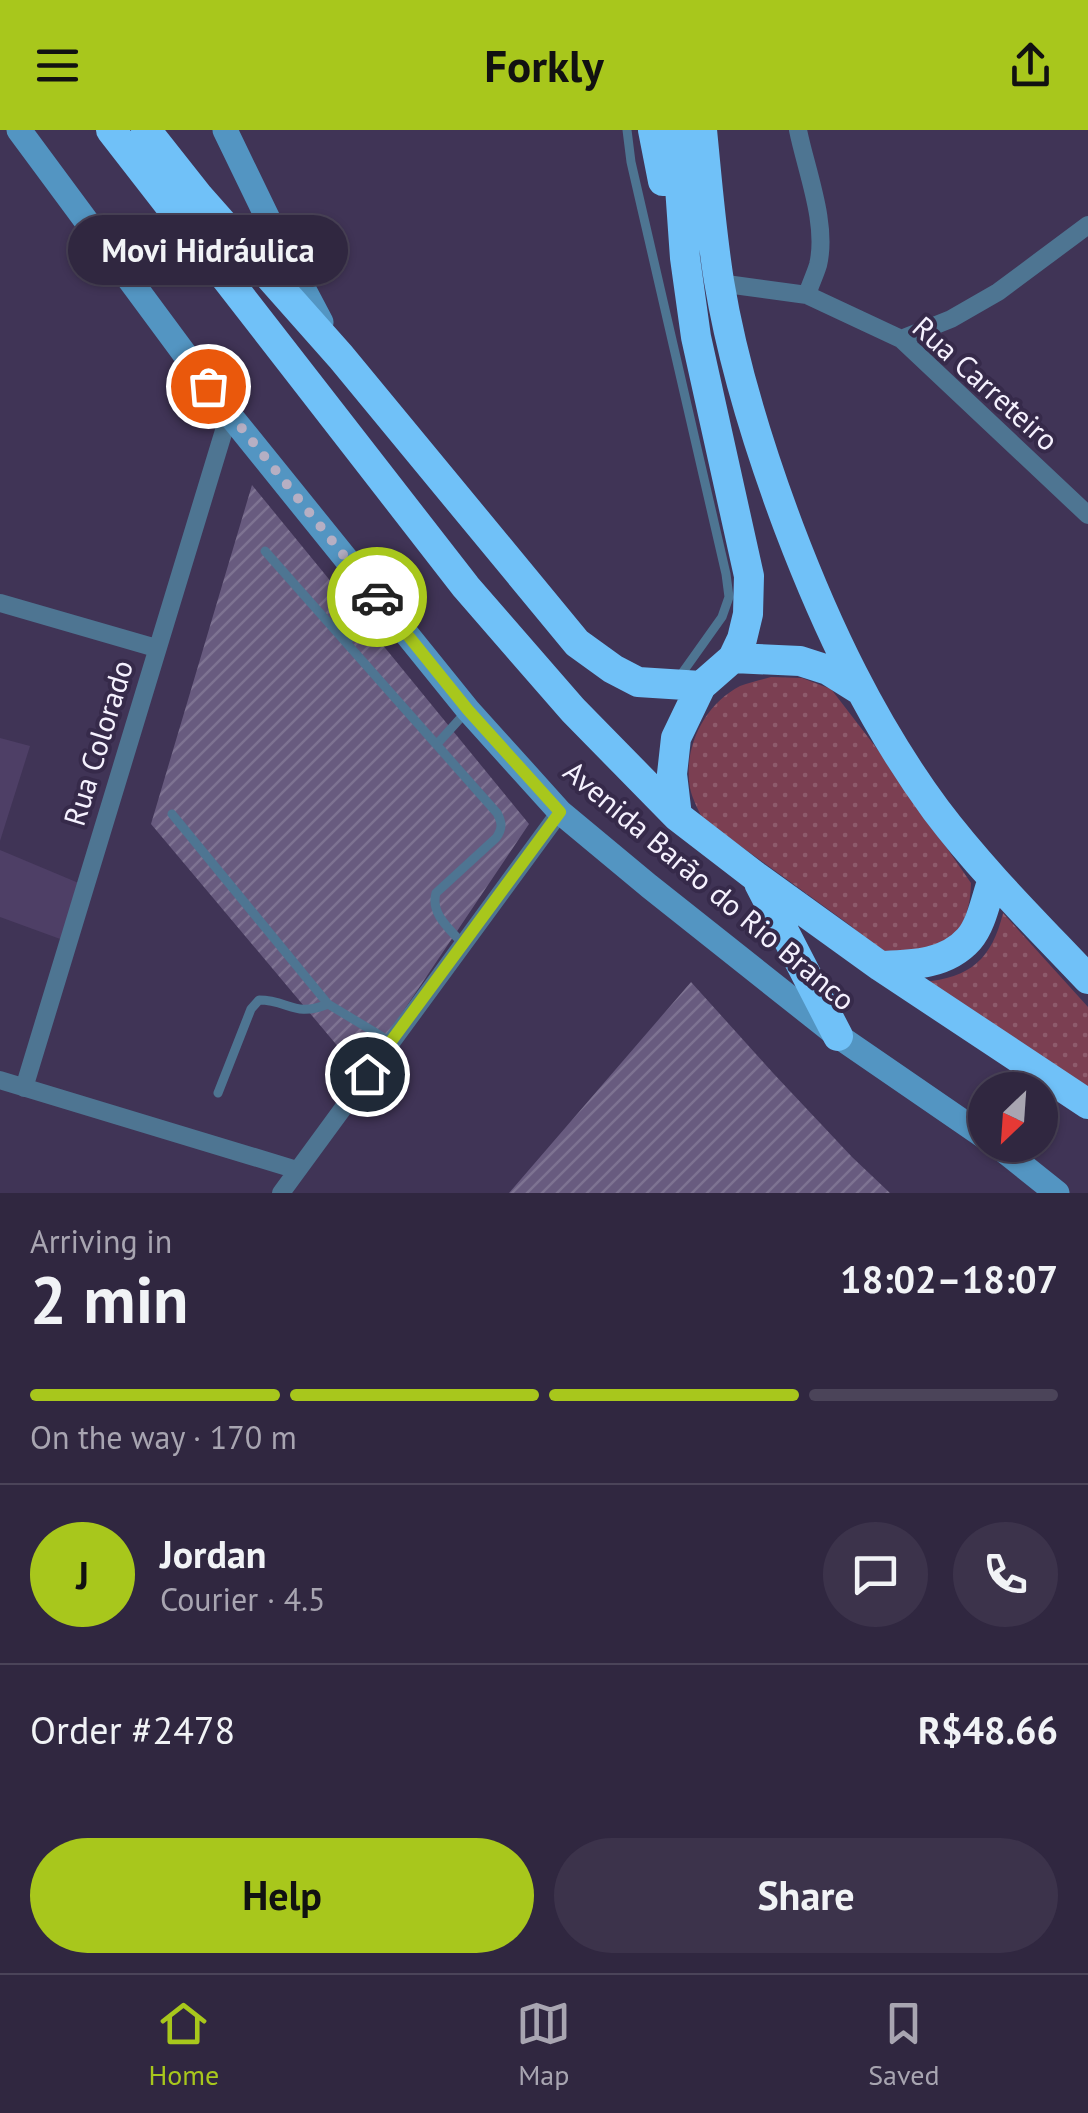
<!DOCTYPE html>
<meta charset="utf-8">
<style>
body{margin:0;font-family:"PT Sans",sans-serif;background:#3c334b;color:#f1f3f6;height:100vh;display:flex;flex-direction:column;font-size:38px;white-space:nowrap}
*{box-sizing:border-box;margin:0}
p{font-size:32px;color:#a8a5b1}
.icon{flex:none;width:55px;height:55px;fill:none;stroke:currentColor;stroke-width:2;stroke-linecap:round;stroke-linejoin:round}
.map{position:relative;height:1063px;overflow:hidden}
.details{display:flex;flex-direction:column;background:#302740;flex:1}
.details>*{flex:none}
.needle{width:65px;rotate:205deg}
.buttons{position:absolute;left:968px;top:942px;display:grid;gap:20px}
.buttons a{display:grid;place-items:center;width:90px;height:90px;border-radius:50%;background:#302740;box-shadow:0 2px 8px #0004,0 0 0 2px #4b4459;font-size:50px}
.pin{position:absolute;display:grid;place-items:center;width:85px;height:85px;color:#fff;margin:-42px;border:5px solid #fff;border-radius:50%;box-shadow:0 2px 10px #0007}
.courier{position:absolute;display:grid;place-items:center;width:100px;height:100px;margin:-50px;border:8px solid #a8c71c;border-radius:50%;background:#fff;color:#222;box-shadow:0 2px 12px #0007}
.bubble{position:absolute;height:70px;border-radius:35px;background:#302740;box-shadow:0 2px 8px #0004,0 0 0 2px #4b4459;font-size:32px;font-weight:800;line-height:70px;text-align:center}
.headline em{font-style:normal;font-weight:800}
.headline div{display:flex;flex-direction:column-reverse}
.headline{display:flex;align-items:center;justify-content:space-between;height:170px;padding:0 30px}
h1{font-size:65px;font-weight:800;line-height:75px}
.bar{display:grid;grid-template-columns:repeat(4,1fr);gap:15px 10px;align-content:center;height:120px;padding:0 30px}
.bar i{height:12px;border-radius:8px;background:#4b4459}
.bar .active{background:#a8c71c}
.bar p{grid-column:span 4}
.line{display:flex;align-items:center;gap:25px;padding:0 30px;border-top:2px solid #4b4459}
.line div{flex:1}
.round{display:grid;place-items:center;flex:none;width:105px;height:105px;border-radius:52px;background:#3c334b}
.action{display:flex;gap:20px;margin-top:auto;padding:20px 30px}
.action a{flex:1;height:115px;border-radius:60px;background:#a8c71c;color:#111;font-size:40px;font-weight:800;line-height:115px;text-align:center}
.action a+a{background:#3c334b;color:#f1f3f6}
header{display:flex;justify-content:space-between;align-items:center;height:130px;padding:0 30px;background:#a8c71c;color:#111;font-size:45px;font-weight:800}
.dock{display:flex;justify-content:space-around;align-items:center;height:140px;border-top:2px solid #4b4459;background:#302740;font-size:28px;color:#a8a5b1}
.dock a{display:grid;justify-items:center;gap:5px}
.dock .active{color:#a8c71c}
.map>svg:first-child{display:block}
</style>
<header><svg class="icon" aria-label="menu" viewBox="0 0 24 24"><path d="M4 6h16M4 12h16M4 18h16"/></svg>Forkly<svg class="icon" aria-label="share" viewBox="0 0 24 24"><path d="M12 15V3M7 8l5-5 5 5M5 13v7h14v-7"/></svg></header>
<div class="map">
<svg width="1088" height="1063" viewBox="0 0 1088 1063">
<defs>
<pattern id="grass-dots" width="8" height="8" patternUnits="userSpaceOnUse" patternTransform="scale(2.5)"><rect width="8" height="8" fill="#7b3f52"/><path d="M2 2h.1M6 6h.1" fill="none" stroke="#8e5b6c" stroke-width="1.8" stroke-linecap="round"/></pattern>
<pattern id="building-hatch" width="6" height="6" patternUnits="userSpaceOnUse" patternTransform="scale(2.5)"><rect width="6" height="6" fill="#685b7f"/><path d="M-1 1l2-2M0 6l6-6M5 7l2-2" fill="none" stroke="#7e7392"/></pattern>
</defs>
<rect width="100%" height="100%" fill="#403456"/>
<path fill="#4e3f66" d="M0,608L30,616L0,711Z
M0,720L81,754L63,810L0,787Z"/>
<path fill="url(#grass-dots)" d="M771,547L802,548L831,559L888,633L971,753C970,803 944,831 892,823C877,821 859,802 847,793C799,758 750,723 702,688C698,679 692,668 690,658C683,617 704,575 740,556C750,552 761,550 771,547Z
M1003,783L1088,877V962L923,852C970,848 992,829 1003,783Z"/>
<path fill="url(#building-hatch)" d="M252,355L529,694L361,944L151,694Z
M691,852L773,943L852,1027L890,1063H509Z"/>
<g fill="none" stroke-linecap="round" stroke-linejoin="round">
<path stroke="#4e7592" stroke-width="9" d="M627,0L631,32L726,444L729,467L722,487L680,546
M265,421L497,683C502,692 503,698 496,708L436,763C430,784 450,799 463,814
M346,512L382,475
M437,614L466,582
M172,684L328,874L391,912
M218,963L251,879L259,870C289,870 294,888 328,874"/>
<path stroke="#4e7592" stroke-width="18" d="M798,0C806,40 828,94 818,135C815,145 810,155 807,165
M719,153L807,165L901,209L1088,385
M901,209L951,189L998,162L1088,95
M0,473L156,518
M0,950L297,1040
M24,958L229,284
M281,1063L560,682"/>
<path stroke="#5395c2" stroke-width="25" d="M19,0L229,284L468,580L560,682L649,756L838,906L985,1007
M225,0L283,120L321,192
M997,1015L1057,1063"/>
<path stroke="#70c1f8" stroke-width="30" d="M111,0L466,457L573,580L677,686L755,746L880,836L1088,974
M146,0L199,67L341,227L577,513L613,539L638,552L701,556
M653,0L663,51
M676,0L685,128L696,207L749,446L748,484L742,509L733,528L701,556L676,608L672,644L677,686
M702,0C707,50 711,101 719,151C733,236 759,318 789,398C827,498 872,593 936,680C982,741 1036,794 1088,849
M733,528L800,531L828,540L860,560
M759,753L838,906
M880,836C911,835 946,835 969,809C982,794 986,768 993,749"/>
</g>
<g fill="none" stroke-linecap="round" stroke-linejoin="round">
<path stroke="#b6afc3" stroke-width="10" stroke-dasharray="0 18" d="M208,256L377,467"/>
<path stroke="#a8c71c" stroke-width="12" d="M367,944L560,682L468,580L377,467"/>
</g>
<g text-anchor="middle" stroke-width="8" stroke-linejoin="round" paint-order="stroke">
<g font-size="30" fill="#f5f1fe" stroke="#362a4a">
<text transform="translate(985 254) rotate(42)" y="10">Rua Carreteiro</text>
<text transform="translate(99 613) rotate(-73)" y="10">Rua Colorado</text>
<text transform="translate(709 756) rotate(40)" y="10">Avenida Barão do Rio Branco</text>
</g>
</g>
</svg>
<div class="buttons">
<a><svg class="needle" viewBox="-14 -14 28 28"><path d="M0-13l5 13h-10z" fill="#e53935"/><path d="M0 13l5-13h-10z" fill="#a8a5b1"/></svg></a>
</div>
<div class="pin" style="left:208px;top:256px;background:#ea580c"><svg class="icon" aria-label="bag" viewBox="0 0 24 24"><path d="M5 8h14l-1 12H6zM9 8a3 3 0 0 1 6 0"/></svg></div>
<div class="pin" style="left:367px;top:944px;background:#1f2937"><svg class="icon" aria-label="home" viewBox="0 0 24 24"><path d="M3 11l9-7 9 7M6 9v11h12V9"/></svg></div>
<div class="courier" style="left:377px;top:467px"><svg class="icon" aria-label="car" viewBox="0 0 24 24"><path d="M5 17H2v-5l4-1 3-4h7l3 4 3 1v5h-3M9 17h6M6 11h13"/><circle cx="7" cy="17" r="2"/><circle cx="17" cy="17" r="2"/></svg></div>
<div class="bubble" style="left:68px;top:85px;width:280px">Movi Hidráulica</div>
</div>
<section class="details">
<div class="headline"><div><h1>2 min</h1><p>Arriving in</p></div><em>18:02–18:07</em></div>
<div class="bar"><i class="active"></i><i class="active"></i><i class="active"></i><i></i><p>On the way · 170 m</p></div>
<div class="line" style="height:180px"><b class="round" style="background:#a8c71c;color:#111">J</b><div><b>Jordan</b><p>Courier · 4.5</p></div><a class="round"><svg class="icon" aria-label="chat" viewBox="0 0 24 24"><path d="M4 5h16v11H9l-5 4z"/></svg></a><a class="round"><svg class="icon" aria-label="phone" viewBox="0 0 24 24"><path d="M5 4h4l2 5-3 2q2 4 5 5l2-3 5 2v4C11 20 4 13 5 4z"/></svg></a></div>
<div class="line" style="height:130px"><div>Order #2478</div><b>R$48.66</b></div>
<div class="action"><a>Help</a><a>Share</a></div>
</section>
<nav class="dock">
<a class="active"><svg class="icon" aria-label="home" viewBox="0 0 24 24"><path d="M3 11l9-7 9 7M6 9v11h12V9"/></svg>Home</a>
<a><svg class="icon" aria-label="map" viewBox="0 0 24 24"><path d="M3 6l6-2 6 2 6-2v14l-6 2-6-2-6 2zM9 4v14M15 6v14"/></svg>Map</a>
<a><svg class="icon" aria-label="saved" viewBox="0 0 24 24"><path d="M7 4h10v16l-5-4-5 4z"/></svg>Saved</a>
</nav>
